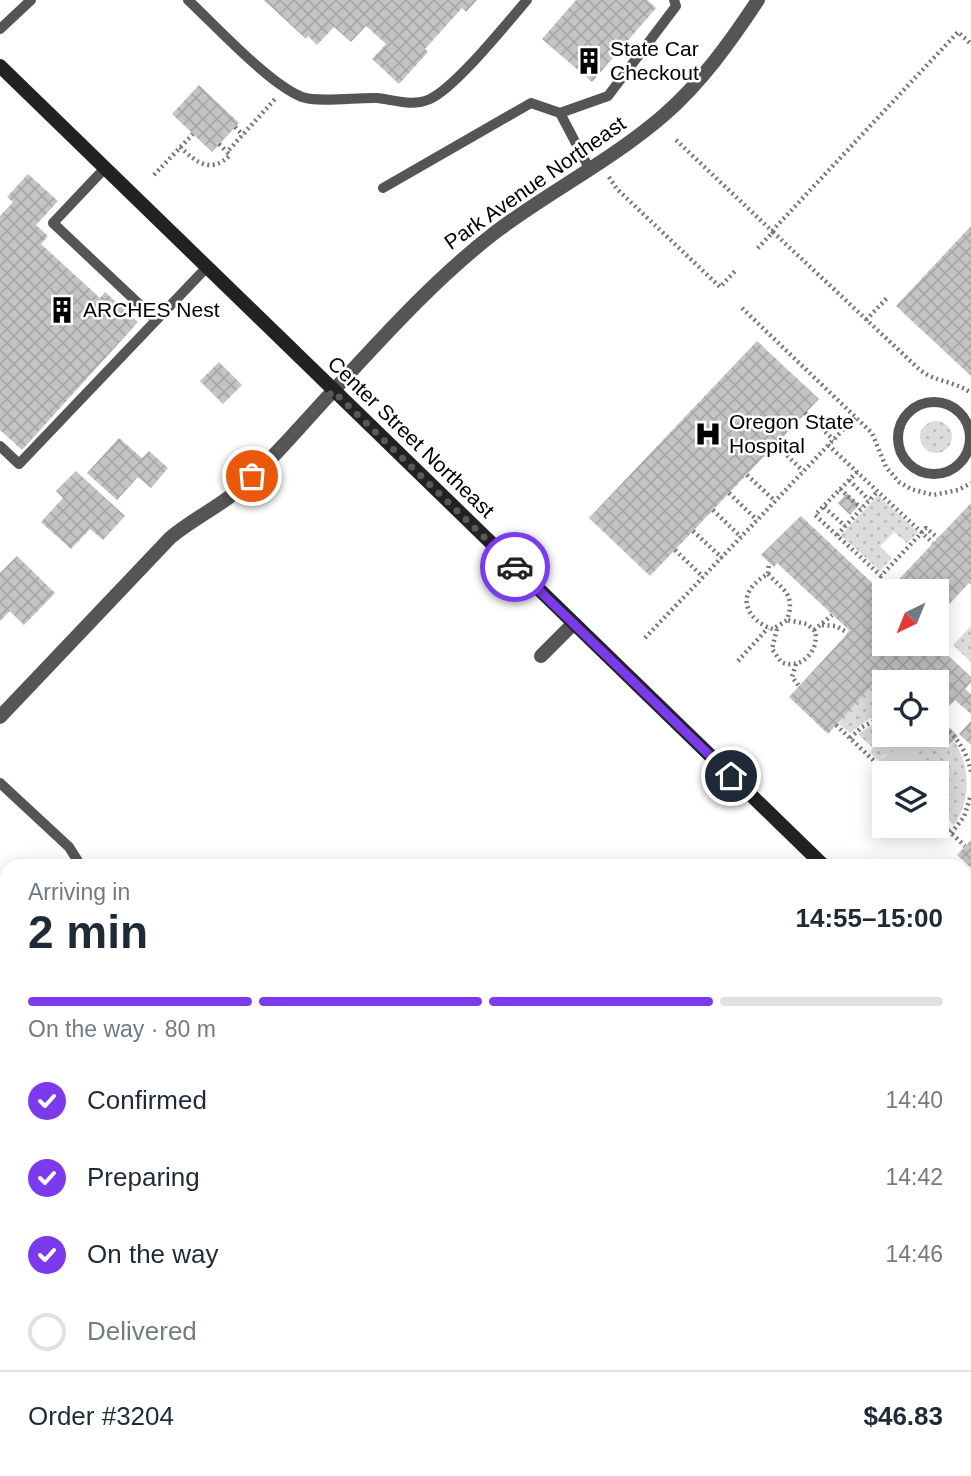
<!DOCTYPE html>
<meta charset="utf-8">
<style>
body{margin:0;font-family:Helvetica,sans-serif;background:#f2f2f3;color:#1f2937;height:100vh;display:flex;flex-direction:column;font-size:26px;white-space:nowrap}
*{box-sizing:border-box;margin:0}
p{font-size:23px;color:#747a83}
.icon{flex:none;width:38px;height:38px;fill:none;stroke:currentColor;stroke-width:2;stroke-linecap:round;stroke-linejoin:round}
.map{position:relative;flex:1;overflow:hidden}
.drawer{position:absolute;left:0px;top:859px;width:971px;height:618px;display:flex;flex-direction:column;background:#fff;border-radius:21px 21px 0 0;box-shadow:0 4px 18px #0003}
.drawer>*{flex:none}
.needle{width:46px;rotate:223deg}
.tools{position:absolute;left:872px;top:579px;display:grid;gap:14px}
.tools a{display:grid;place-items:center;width:77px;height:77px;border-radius:0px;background:#fff;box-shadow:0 4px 18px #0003;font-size:35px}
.pin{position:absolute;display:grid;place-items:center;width:60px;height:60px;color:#fff;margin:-30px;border:4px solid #fff;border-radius:50%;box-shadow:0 2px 7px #0007}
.courier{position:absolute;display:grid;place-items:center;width:70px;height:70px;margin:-35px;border:5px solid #7c3aed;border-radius:50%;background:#fff;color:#222;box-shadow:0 2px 9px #0007}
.overview em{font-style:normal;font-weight:600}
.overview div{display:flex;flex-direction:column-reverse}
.overview{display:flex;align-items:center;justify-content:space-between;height:119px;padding:0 28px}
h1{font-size:46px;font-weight:600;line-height:52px}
.bar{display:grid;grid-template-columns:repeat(4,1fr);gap:10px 7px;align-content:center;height:84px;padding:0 28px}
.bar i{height:9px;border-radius:5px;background:#e0e1e3}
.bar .selected{background:#7c3aed}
.bar p{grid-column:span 4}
.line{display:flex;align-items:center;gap:18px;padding:0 28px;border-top:2px solid #e0e1e3}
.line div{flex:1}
ol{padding:0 28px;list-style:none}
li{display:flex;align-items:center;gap:21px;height:77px}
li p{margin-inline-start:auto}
li .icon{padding:7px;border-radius:50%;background:#7c3aed;color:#fff;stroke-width:4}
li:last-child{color:#747a83}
li i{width:38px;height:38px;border:4px solid #e0e1e3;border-radius:50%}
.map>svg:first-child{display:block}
</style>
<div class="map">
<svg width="971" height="1476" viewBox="0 0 971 1476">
<defs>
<pattern id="grass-dots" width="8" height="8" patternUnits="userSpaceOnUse" patternTransform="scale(1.75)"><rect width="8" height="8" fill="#dcdcdc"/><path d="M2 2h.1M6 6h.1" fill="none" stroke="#bbb" stroke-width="1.8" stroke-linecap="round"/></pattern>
<pattern id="building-cross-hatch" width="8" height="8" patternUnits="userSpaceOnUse" patternTransform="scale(1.75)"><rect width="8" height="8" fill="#c4c4c4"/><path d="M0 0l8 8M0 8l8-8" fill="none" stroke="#a7a7a7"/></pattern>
</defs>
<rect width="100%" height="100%" fill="#fff"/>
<path fill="url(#grass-dots)" d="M920 437a16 16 0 1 1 32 0a16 16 0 1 1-32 0Z
M878,495L918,532L907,543L894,532L880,546L892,558L880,571L841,535Z
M971,626V662L953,645Z
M873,684L884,694V713L870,718L850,733L838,723Z
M884,720V735H936L948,748L954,741C971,767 971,800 954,825L939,811L936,814V774L931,765L884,755L878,760L870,752L873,748L858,734L872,725Z"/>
<path fill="#dcdcdc" d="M896,750C914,748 928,756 935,773H893L878,760Z"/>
<path fill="url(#building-cross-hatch)" d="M264,0H477L466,12L462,8L425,49L428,52L399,84L372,59L386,44L366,26L351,42L334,27L317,45L308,36L306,39Z
M576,0H647L656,8L592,82L542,39Z
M199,85L239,123L212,152L172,114Z
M28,174L58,201L36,225L48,236L41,244L100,298L105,292L138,322L22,450L0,430V216L13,202L7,197Z
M971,226V376L896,306Z
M757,341L819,399L650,576L589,518Z
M219,362L242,385L223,404L200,381Z
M119,438L142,458L149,451L168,468L151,488L138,477L117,500L87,473Z
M76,471L125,516L103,540L90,529L71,549L41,522L63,498L56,491Z
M847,493L859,505L850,515L838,503Z
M971,503V585L969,583L936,618V592H887Z
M801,516L884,594V644H936L971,677V682L965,689L971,694V714L955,700L940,716L936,712V682H904L901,679L898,682H884V687L877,680L828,734L789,697L850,631L777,563L774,567L761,555Z
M17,556L55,593L24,625L10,611L0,621V573Z
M971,721V745L959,734Z
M948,726L958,736L947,747L937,737Z
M971,840V868L957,855Z
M0,1070H7V1092H4L6,1116H0Z
M3,1242H7V1288H0V1266H5Z
M7,1396V1433L0,1427V1410L3,1406L0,1403Z
M254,1470H295L296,1476H255Z
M552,1470H577L575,1473L579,1476H547Z
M581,1470H608L603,1476H588Z"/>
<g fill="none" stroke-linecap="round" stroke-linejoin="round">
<path stroke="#777" stroke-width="4.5" stroke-dasharray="2 3.5" stroke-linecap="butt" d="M235,127L243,135
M676,140L773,232L756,250
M219,144L227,152
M180,147C197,163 211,174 230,155L227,152L276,98
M154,175L193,134
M609,177L617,189L720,287L736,270
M772,231L958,32L971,44
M773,232L920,370C935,382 955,381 971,393
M742,308L872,433L886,467L899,482L911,489L933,495L958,490L971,483
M866,320L887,298
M805,413L834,440
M775,444L803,471
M828,445L933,543
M857,472L815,515L881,576L926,528L938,538
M747,475L775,501
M849,480L869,500
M840,489L861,508
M729,493L757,520
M824,507L845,526
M713,510L741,537
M693,531L722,558
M837,535L878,491
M675,550L703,577
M768,574C783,590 796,594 787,620L773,629C757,625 739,607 750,590C754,583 761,578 768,574L769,563
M822,625L836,626L848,633
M777,629L772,649L781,662C801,671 820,650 815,631L807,624L787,620
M814,630L832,615
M645,638L856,416
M738,661L768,628
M796,664L792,677L799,686
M875,681L884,690
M936,722C955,733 967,751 971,772
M836,725L888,774
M850,738L862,727L884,716
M936,819L965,846
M951,833L964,817L971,795
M964,1383L971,1389"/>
<path stroke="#555" stroke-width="10" d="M188,0C216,26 269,84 302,97C319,103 358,97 377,98C395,100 412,107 430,99C456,87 506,24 527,0
M0,29L31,0
M105,168L53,223L156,320
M590,170L560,113L608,96L676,6L674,0
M383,188L531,103L560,113
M898 438a36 36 0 1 1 72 0a36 36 0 1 1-72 0Z
M0,446L19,464L207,267
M0,783L69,847L81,866
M0,977L7,970
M0,1171L7,1170
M964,1289L971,1295
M111,1470L125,1476
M370,1470L376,1476
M68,1476L74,1470
M494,1476L500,1470"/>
<path stroke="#555" stroke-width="14" d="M333,391C384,336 434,280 493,234C548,192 611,161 664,115C701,83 731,41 758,0
M541,656L573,624
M964,1223L971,1216
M803,1470L809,1476
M718,1476L723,1470"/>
<path stroke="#555" stroke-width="14" d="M0,717L170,538C191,520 215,509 236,492C271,462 302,424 333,391"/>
<path stroke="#222" stroke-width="14" d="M0,66L824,866
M964,1005L971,1012"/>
</g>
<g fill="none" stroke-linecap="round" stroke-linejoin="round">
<path stroke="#595959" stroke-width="7" stroke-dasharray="0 12.6" d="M252,476L333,391L515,567"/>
<path stroke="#7c3aed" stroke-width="9" d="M515,567L731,776"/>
</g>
<defs>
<symbol id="building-bare" viewBox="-9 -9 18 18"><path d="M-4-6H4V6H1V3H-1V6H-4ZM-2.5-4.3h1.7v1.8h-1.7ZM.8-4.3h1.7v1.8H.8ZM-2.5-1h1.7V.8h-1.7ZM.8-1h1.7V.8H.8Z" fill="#000" stroke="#fff" stroke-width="2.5" paint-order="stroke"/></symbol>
<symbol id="hospital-bare" viewBox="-9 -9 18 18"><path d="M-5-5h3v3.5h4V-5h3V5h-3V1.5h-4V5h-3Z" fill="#000" stroke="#fff" stroke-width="2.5" paint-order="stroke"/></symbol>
</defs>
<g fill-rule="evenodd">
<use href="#building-bare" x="570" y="42" width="38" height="38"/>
<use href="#building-bare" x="43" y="291" width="38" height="38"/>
<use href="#hospital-bare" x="689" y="415" width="38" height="38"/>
</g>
<g text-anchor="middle" stroke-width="5" stroke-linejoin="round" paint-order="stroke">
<g font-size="21" fill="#000" stroke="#fff" text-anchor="start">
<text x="610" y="56">State Car<tspan x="610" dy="24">Checkout</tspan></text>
<text x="83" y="317">ARCHES Nest</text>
<text x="729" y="429">Oregon State<tspan x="729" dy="24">Hospital</tspan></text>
</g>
<g font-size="21" fill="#000" stroke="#fff">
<text transform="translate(535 183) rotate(-35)" y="7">Park Avenue Northeast</text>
<text transform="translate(411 437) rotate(44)" y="7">Center Street Northeast</text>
</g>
</g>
</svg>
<div class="tools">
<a><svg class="needle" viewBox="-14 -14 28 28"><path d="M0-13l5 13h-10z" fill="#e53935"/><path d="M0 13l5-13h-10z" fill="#747a83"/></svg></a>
<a><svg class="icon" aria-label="locate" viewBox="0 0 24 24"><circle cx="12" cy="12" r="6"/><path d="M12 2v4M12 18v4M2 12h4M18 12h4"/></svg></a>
<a><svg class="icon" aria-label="layers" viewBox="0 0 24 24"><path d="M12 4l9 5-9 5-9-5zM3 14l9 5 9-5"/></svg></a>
</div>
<div class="pin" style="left:252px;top:476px;background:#ea580c"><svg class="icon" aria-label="bag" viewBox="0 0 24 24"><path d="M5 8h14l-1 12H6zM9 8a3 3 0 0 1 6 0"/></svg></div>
<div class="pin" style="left:731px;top:776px;background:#1f2937"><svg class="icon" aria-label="home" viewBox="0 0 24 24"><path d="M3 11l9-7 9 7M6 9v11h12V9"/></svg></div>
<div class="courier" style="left:515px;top:567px"><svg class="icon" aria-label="car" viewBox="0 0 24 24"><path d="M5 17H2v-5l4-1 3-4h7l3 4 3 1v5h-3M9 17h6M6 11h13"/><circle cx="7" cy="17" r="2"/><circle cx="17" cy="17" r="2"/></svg></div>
<section class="drawer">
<div class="overview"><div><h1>2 min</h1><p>Arriving in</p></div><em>14:55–15:00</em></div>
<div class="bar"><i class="selected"></i><i class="selected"></i><i class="selected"></i><i></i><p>On the way · 80 m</p></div>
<ol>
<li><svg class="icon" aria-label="check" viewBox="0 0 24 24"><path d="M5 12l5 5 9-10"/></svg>Confirmed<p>14:40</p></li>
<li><svg class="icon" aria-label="check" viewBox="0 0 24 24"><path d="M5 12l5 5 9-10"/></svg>Preparing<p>14:42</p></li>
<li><svg class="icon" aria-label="check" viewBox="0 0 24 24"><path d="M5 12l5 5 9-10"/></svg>On the way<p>14:46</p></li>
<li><i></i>Delivered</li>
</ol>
<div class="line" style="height:91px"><div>Order #3204</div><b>$46.83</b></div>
</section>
</div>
